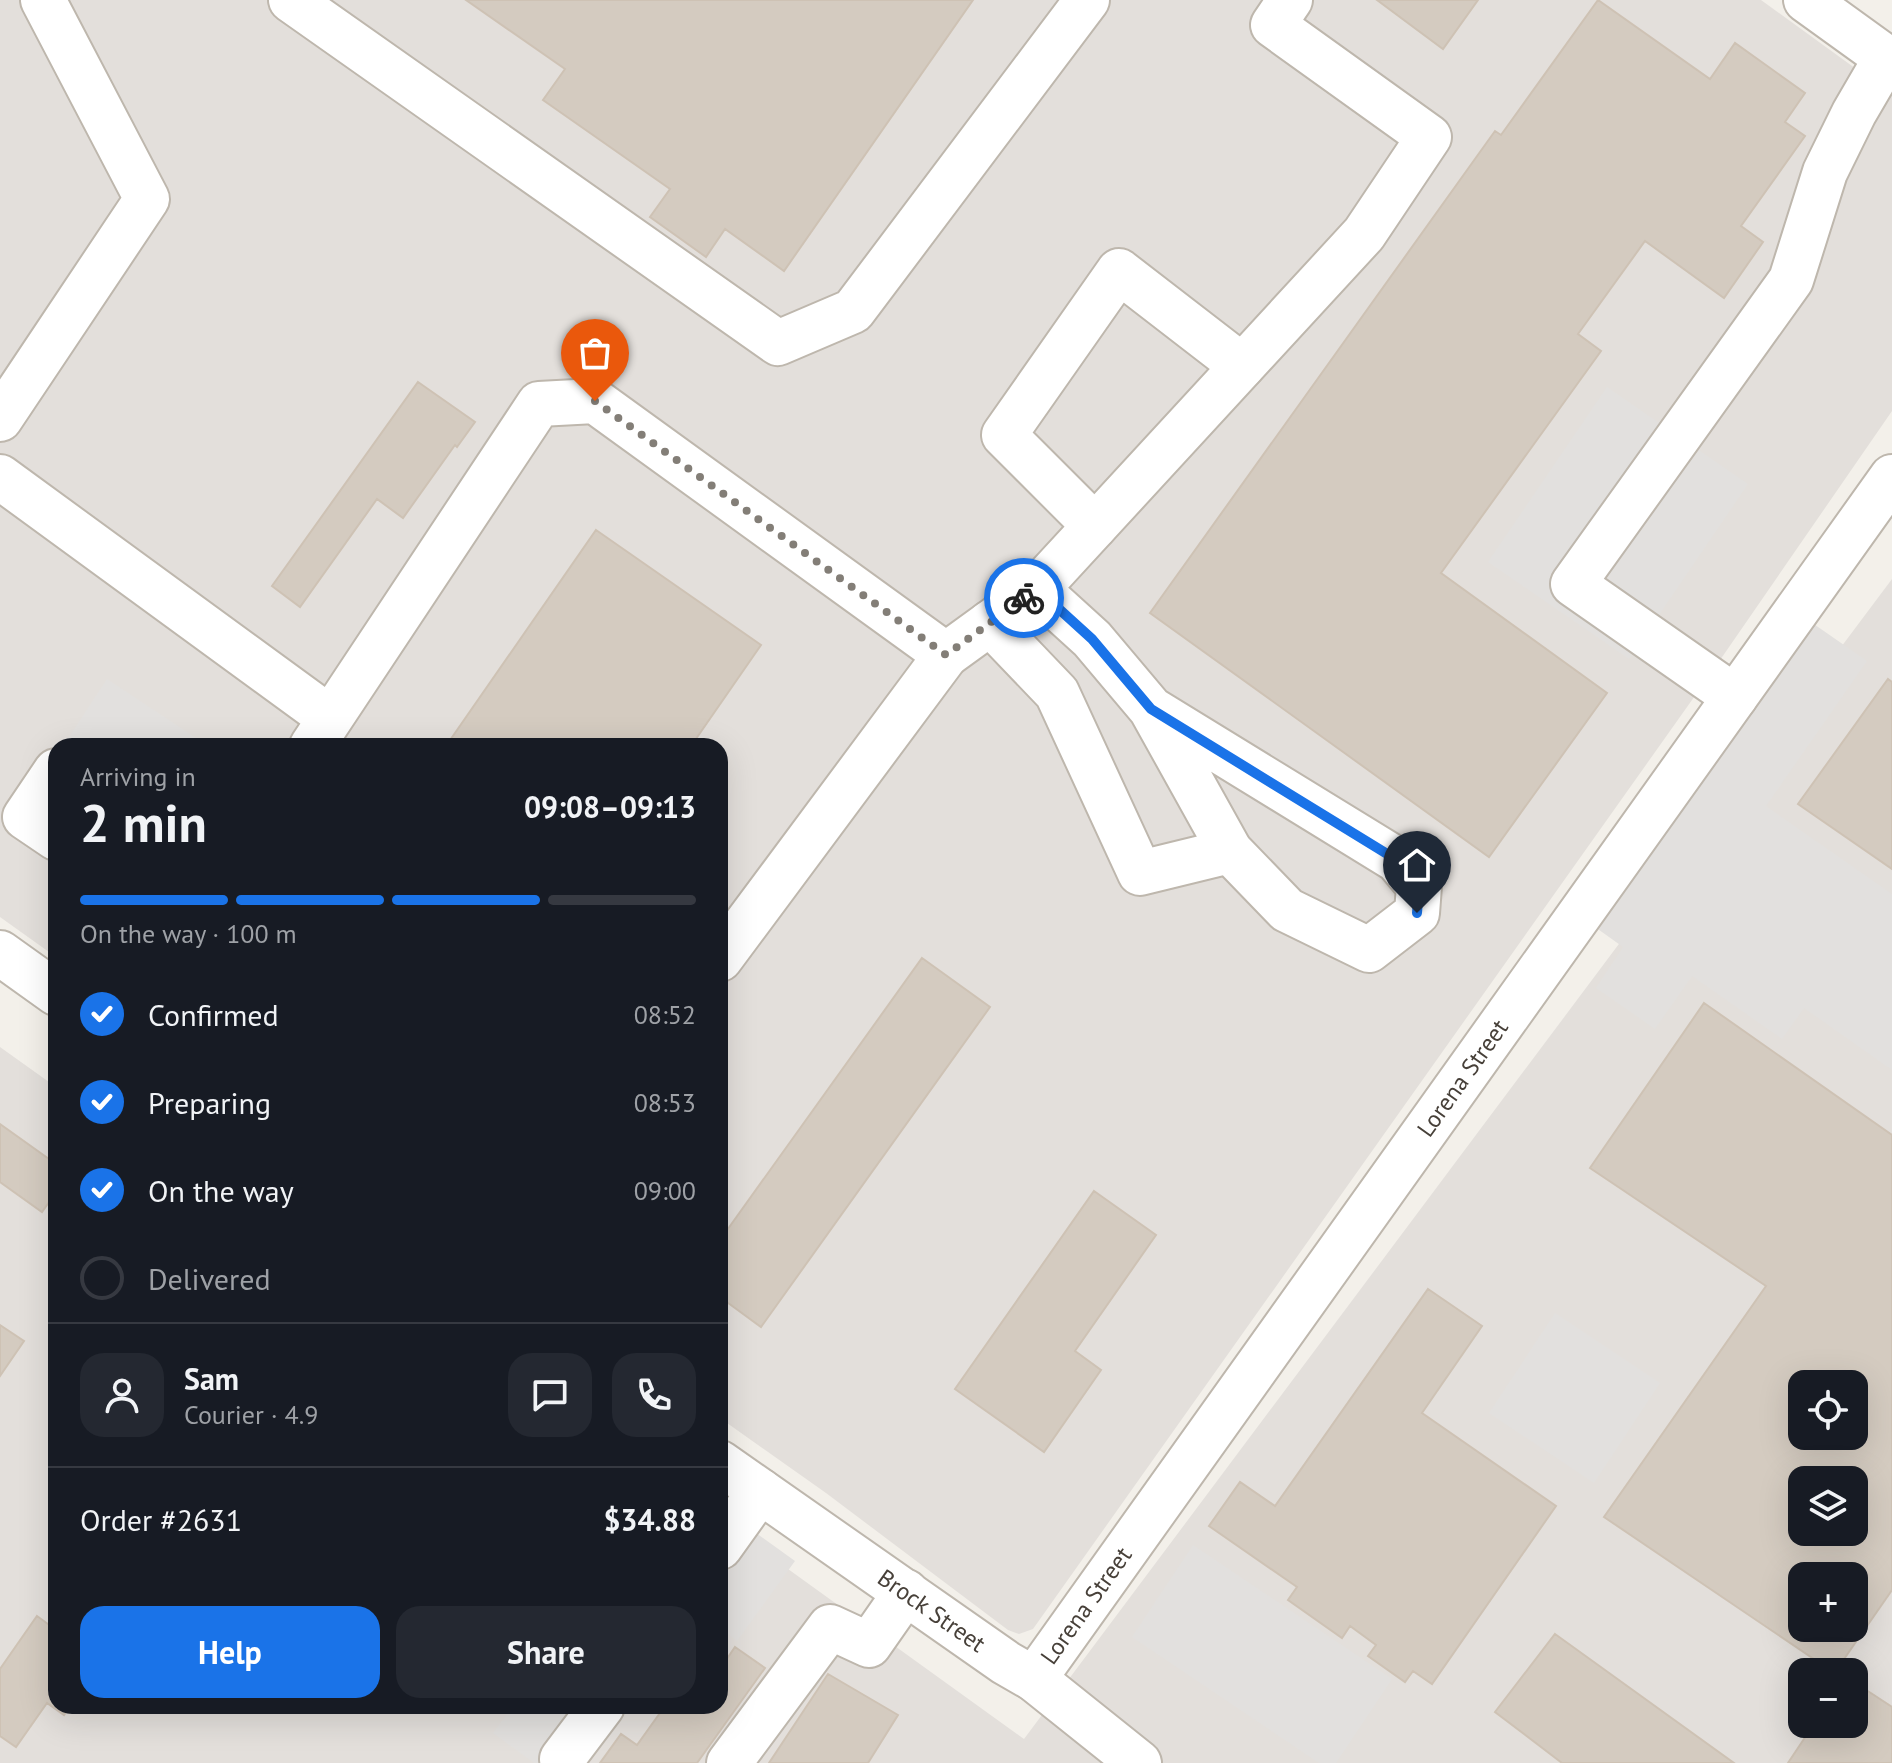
<!DOCTYPE html>
<meta charset="utf-8">
<style>
body{margin:0;font-family:"PT Sans",sans-serif;background:#242831;color:#f1f3f6;height:100vh;display:flex;flex-direction:column;font-size:30px;white-space:nowrap}
*{box-sizing:border-box;margin:0}
p{font-size:26px;color:#9ea1a6}
.icon{flex:none;width:44px;height:44px;fill:none;stroke:currentColor;stroke-width:2;stroke-linecap:round;stroke-linejoin:round}
.map{position:relative;flex:1;overflow:hidden}
.sheet{position:absolute;left:48px;top:738px;width:680px;height:976px;display:flex;flex-direction:column;background:#171b24;border-radius:24px;box-shadow:0 8px 32px #0002}
.sheet>*{flex:none}
.fabs{position:absolute;left:1788px;top:1370px;display:grid;gap:16px}
.fabs a{display:grid;place-items:center;width:80px;height:80px;border-radius:16px;background:#171b24;box-shadow:0 8px 32px #0002;font-size:40px}
.pin{position:absolute;display:grid;place-items:center;width:68px;height:68px;color:#fff;margin:-82px -34px;border-radius:50% 50% 50% 0;rotate:-45deg;box-shadow:0 0 8px #0007}
.pin .icon{rotate:45deg}
.courier{position:absolute;display:grid;place-items:center;width:80px;height:80px;margin:-40px;border:6px solid #1a73e8;border-radius:50%;background:#fff;color:#222;box-shadow:0 2px 10px #0007}
.headline em{font-style:normal;font-weight:800}
.headline div{display:flex;flex-direction:column-reverse}
.headline{display:flex;align-items:center;justify-content:space-between;height:136px;padding:0 32px}
h1{font-size:52px;font-weight:800;line-height:60px}
.bar{display:grid;grid-template-columns:repeat(4,1fr);gap:12px 8px;align-content:center;height:96px;padding:0 32px}
.bar i{height:10px;border-radius:6px;background:#363941}
.bar .active{background:#1a73e8}
.bar p{grid-column:span 4}
.line{display:flex;align-items:center;gap:20px;padding:0 32px;border-top:2px solid #363941}
.line div{flex:1}
.round{display:grid;place-items:center;flex:none;width:84px;height:84px;border-radius:24px;background:#242831}
ol{padding:0 32px;list-style:none}
li{display:flex;align-items:center;gap:24px;height:88px}
li p{margin-inline-start:auto}
li .icon{padding:8px;border-radius:50%;background:#1a73e8;color:#fff;stroke-width:4}
li:last-child{color:#9ea1a6}
li i{width:44px;height:44px;border:4px solid #363941;border-radius:50%}
.button{display:flex;gap:16px;margin-top:auto;padding:16px 32px}
.button a{flex:1;height:92px;border-radius:24px;background:#1a73e8;color:#fff;font-size:32px;font-weight:800;line-height:92px;text-align:center}
.button a+a{background:#242831;color:#f1f3f6}
.map>svg:first-child{display:block}
</style>
<div class="map">
<svg width="1892" height="1763" viewBox="0 0 1892 1763">
<rect width="100%" height="100%" fill="#f3f0ea"/>
<path fill="#e3dfdb" fill-rule="evenodd" d="M0,0H1761L1892,95V411L1709,676L1033,1629L1019,1634L1008,1630L826,1493L720,1418V746H56V957L0,917Z
M1892,579V1763H0V1047L56,1087V1706H720V1520L1024,1739ZM1802,1384H1854V1436H1802ZM1802,1480H1854V1532H1802ZM1802,1576H1854V1628H1802ZM1802,1672H1854V1724H1802Z"/>
<path fill="#e2e0de" d="M1607,387L1748,484L1629,659L1488,562Z
M1808,620L1867,661L1766,806L1892,894V1070L1804,1008L1782,1039L1692,976L1655,1029L1596,988L1623,947L1595,927Z
M107,679L208,746H63Z
M1555,1313L1660,1383L1594,1483L1489,1413Z
M720,1507L795,1561L737,1641L720,1628Z
M1193,1545L1392,1679L1336,1763H1319L1132,1637Z
M513,1706H603L562,1763H534L493,1733Z"/>
<path fill="#d4cbc0" stroke="#cec2b4" stroke-width="2" fill-rule="evenodd" d="M466,0H973L784,271L725,229L706,257L650,217L670,189L543,100L565,69Z
M1377,0H1478L1443,49Z
M1598,0L1710,79L1735,43L1805,93L1785,122L1805,136L1741,226L1763,242L1724,298L1645,241L1578,334L1601,351L1441,573L1607,693L1489,857L1150,613L1495,131L1501,135Z
M418,382L475,422L457,447L455,445L403,518L377,499L300,607L272,586Z
M596,530L761,645L691,746H446Z
M1888,679L1892,682V869L1798,804Z
M922,958L990,1007L761,1327L720,1297V1240Z
M1704,1003L1892,1135V1590L1835,1672H1833L1604,1517L1766,1286L1590,1168ZM1802,1384H1854V1436H1802ZM1802,1480H1854V1532H1802ZM1802,1576H1854V1628H1802Z
M0,1124L56,1164V1192L42,1212L0,1182Z
M1094,1191L1156,1235L1075,1351L1101,1370L1044,1452L955,1389Z
M1428,1289L1482,1326L1422,1413L1556,1506L1432,1684L1413,1671L1405,1682L1368,1656L1376,1645L1350,1626L1342,1638L1288,1600L1297,1587L1209,1526L1240,1482L1275,1506Z
M0,1325L24,1341L0,1376Z
M37,1616L56,1630V1706H70L64,1715L47,1703L16,1747L0,1736V1669Z
M1555,1634L1734,1763H1562L1495,1712Z
M735,1647L765,1668L697,1763H600L621,1734L637,1745L665,1706H720V1669Z
M828,1674L898,1715L868,1763H769Z
M1854,1682L1892,1707V1763H1788L1814,1724H1854Z"/>
<g fill="none" stroke-linecap="round" stroke-linejoin="round">
<defs>
<g id="minor">
<path d="M291,0L778,343L853,311L1087,0"/>
<path d="M1806,0L1892,62"/>
<path d="M0,419L147,199L43,0"/>
<path d="M0,477L330,718"/>
<path d="M1095,526L1004,435L1119,271L1242,366"/>
<path d="M1037,589L1092,639L1151,709L1230,851L1287,910L1369,950L1417,913L1419,886L1397,860L1151,709"/>
<path d="M990,623L1057,693L1140,873L1230,851"/>
<path d="M946,655L1037,589L1364,234L1429,137L1273,25L1290,0"/>
<path d="M1735,697L1573,584L1791,280L1825,172L1854,113L1886,58"/>
<path d="M312,746L539,404L595,401L946,655L720,959"/>
<path d="M56,771L25,817L56,838"/>
<path d="M0,953L56,993"/>
<path id="s1" d="M720,1463L1006,1663L1034,1679L1139,1763"/>
<path d="M720,1547L760,1491"/>
<path id="s2" d="M1034,1679L1892,477"/>
<path d="M562,1759L602,1706"/>
<path d="M729,1763L830,1627L869,1645L906,1592"/>
</g>
</defs>
<use href="#minor" stroke="#beb7ad" stroke-width="48"/>
<use href="#minor" stroke="#fff" stroke-width="44"/>
</g>
<g fill="none" stroke-linecap="round" stroke-linejoin="round">
<path stroke="#837e77" stroke-width="8" stroke-dasharray="0 14.4" d="M595,401L946,655L1024,598"/>
<path stroke="#1a73e8" stroke-width="10" d="M1024,598L1037,589L1092,639L1151,709L1397,860L1419,886L1417,913"/>
</g>
<g text-anchor="middle" stroke-width="7" stroke-linejoin="round" paint-order="stroke">
<g font-size="24" fill="#474039" stroke="#fff">
<text dy="8" stroke="none"><textPath href="#s2" startOffset="738">Lorena Street</textPath></text>
<text dy="8" stroke="none"><textPath href="#s2" startOffset="90">Lorena Street</textPath></text>
<text dy="8" stroke="none"><textPath href="#s1" startOffset="258">Brock Street</textPath></text>
</g>
</g>
</svg>
<div class="fabs">
<a><svg class="icon" aria-label="locate" viewBox="0 0 24 24"><circle cx="12" cy="12" r="6"/><path d="M12 2v4M12 18v4M2 12h4M18 12h4"/></svg></a>
<a><svg class="icon" aria-label="layers" viewBox="0 0 24 24"><path d="M12 4l9 5-9 5-9-5zM3 14l9 5 9-5"/></svg></a>
<a>+</a>
<a>−</a>
</div>
<div class="pin" style="left:595px;top:401px;background:#ea580c"><svg class="icon" aria-label="bag" viewBox="0 0 24 24"><path d="M5 8h14l-1 12H6zM9 8a3 3 0 0 1 6 0"/></svg></div>
<div class="pin" style="left:1417px;top:913px;background:#1f2937"><svg class="icon" aria-label="home" viewBox="0 0 24 24"><path d="M3 11l9-7 9 7M6 9v11h12V9"/></svg></div>
<div class="courier" style="left:1024px;top:598px"><svg class="icon" aria-label="bike" viewBox="0 0 24 24"><circle cx="6" cy="16" r="4"/><circle cx="18" cy="16" r="4"/><path d="M6 16l4-8h5l3 8M10 8l3 8H6M13 5h3"/></svg></div>
<section class="sheet">
<div class="headline"><div><h1>2 min</h1><p>Arriving in</p></div><em>09:08–09:13</em></div>
<div class="bar"><i class="active"></i><i class="active"></i><i class="active"></i><i></i><p>On the way · 100 m</p></div>
<ol>
<li><svg class="icon" aria-label="check" viewBox="0 0 24 24"><path d="M5 12l5 5 9-10"/></svg>Confirmed<p>08:52</p></li>
<li><svg class="icon" aria-label="check" viewBox="0 0 24 24"><path d="M5 12l5 5 9-10"/></svg>Preparing<p>08:53</p></li>
<li><svg class="icon" aria-label="check" viewBox="0 0 24 24"><path d="M5 12l5 5 9-10"/></svg>On the way<p>09:00</p></li>
<li><i></i>Delivered</li>
</ol>
<div class="line" style="height:144px"><a class="round"><svg class="icon" aria-label="person" viewBox="0 0 24 24"><circle cx="12" cy="8" r="4"/><path d="M4 21q1-7 8-7t8 7"/></svg></a><div><b>Sam</b><p>Courier · 4.9</p></div><a class="round"><svg class="icon" aria-label="chat" viewBox="0 0 24 24"><path d="M4 5h16v11H9l-5 4z"/></svg></a><a class="round"><svg class="icon" aria-label="phone" viewBox="0 0 24 24"><path d="M5 4h4l2 5-3 2q2 4 5 5l2-3 5 2v4C11 20 4 13 5 4z"/></svg></a></div>
<div class="line" style="height:104px"><div>Order #2631</div><b>$34.88</b></div>
<div class="button"><a>Help</a><a>Share</a></div>
</section>
</div>
